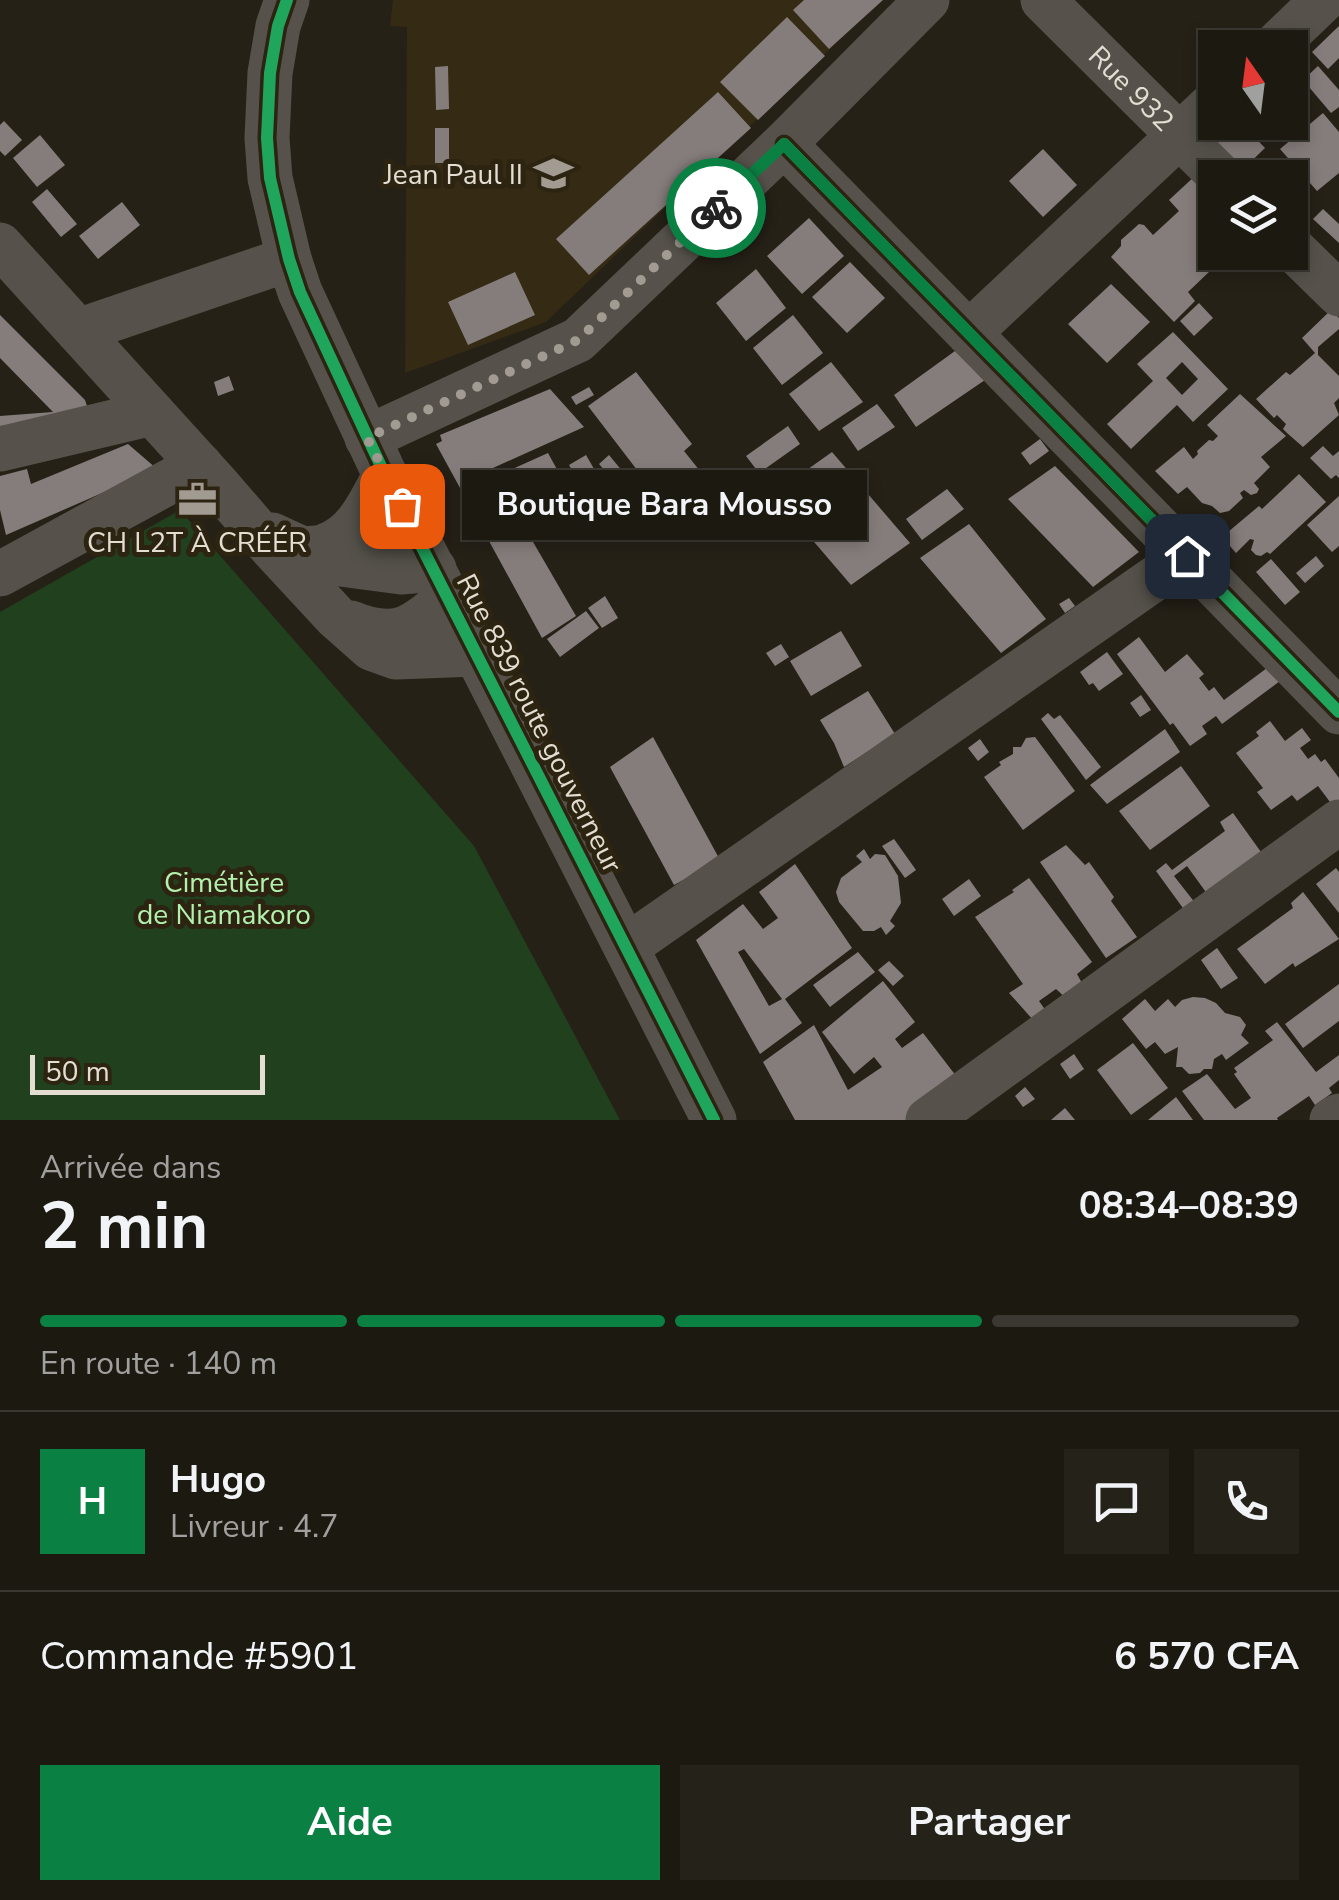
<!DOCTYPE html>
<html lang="fr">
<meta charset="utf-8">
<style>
body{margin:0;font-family:"Nunito Sans",sans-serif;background:#25221a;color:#f1f3f6;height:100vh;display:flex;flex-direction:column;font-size:38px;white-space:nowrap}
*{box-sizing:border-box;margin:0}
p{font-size:32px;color:#a0a09f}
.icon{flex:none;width:55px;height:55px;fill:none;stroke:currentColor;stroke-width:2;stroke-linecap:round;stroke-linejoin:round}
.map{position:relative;height:1120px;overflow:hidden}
.details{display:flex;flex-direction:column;background:#1c1911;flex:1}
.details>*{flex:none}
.needle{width:65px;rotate:346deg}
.tools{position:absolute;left:1198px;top:30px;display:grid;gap:20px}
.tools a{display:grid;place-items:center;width:110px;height:110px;border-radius:0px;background:#1c1911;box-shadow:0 5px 15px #0003,0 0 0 2px #3a3831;font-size:50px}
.scale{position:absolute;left:30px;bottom:25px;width:235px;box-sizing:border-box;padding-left:10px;border:5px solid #e3ddd2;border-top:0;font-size:28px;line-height:35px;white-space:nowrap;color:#e3ddd2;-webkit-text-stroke:8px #2c2311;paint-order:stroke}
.pin{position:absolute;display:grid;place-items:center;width:85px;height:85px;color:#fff;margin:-42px;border-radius:20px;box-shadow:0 5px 15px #0006}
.courier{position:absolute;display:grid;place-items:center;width:100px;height:100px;margin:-50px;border:8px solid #0b8043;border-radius:50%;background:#fff;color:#222;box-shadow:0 2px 12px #0007}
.bubble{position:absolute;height:70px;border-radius:0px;background:#1c1911;box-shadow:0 5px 15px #0003,0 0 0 2px #3a3831;font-size:32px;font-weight:700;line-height:70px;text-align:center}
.overview em{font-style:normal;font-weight:700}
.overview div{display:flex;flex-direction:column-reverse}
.overview{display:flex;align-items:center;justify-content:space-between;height:170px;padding:0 40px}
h1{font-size:65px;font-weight:700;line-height:75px}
.bar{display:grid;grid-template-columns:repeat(4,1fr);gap:15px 10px;align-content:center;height:120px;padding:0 40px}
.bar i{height:12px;border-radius:8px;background:#3a3831}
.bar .on{background:#0b8043}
.bar p{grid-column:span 4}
.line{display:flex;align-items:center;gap:25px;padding:0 40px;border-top:2px solid #3a3831}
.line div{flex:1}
.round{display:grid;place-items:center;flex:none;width:105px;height:105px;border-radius:0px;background:#25221a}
.primary-button{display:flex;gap:20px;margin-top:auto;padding:20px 40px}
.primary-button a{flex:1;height:115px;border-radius:0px;background:#0b8043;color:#fff;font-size:40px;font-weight:700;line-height:115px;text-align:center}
.primary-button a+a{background:#25221a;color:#f1f3f6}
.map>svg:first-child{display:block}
</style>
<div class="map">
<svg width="1339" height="1120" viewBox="0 0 1339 1120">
<rect width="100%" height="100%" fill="#262117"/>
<path fill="#352a13" d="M393,0H881L546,322L405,373L407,27L390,26Z"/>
<path fill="#21411e" d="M180,510L474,846L620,1120H0V612Z"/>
<path fill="#857d7b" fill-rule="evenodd" d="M804,0H883L829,49L793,10Z
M787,17L825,56L758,120L720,82Z
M1339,26V58L1328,69L1312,52Z
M448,66L449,109L436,110L435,67Z
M1318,66L1339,90V107L1331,113L1303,80Z
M718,92L751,128L589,275L556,239Z
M1323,113L1339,132V173L1317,191L1280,149Z
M4,121L22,140L5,156L0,151V125Z
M1237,122H1240L1265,148L1235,177L1209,151Z
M435,128H449V163H435Z
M40,135L65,165L37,187L13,158Z
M1043,149L1077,185L1043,217L1009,181Z
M1196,175L1215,195V221L1211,224L1215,229V252H1230L1188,292L1195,301L1174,322L1111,257L1121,246V240L1139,224L1144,225L1153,235L1179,211L1169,200Z
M47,189L77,224L61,237L32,202Z
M122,202L140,225L98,259L79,236Z
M1323,209L1339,224V243L1313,219Z
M809,218L844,256L802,294L767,256Z
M850,262L885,298L847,333L812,297Z
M756,269L786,308L746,341L716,303Z
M515,272L535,315L468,345L448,302Z
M1111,284L1150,322L1107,363L1068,324Z
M1199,303L1213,318L1194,336L1180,321Z
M1331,310L1339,318V329L1318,347V355L1339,376V398L1334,403L1339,415L1303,447L1287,433L1283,429L1286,424L1277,415L1274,418L1256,399L1286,372L1290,375L1315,353L1302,338Z
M0,315L85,400L91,418L0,426V416L53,412L0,358Z
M793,315L823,353L782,385L753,348Z
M1173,332L1228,389L1193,422L1177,405L1131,449L1107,424L1153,381L1137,364ZM1182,362L1198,379L1182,395L1166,378Z
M955,351L985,380L916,427L894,395Z
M831,362L863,402L819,431L789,394Z
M636,372L692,444L684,451L720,496L680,526L588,406Z
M229,376L234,390L218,396L214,382Z
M589,387L594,395L576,405L571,397Z
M550,389L584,427L493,468L499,475L548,453L576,504L529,535L576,616L542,638L436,444L442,441L440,435Z
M1240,394L1286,436L1261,457L1270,467L1254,483L1259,489L1257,493L1251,495L1244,490L1240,493L1243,498L1229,511L1220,513L1212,506L1202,503L1187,487L1178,494L1155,471L1184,447L1193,459L1198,454L1197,451L1209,440L1213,441L1218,436L1207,425Z
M877,404L895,427L858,451L842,428Z
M788,426L800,444L759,473L746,456Z
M1040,439L1049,451L1030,465L1021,453Z
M128,444L157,469L6,535L0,510V476L27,469L31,484Z
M1323,446L1333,456L1339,451V478L1336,475L1331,479L1310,458Z
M832,452L910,543L851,585L773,494ZM849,506L860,519L842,534L831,520Z
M586,455L597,474L580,484L569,465Z
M609,455L628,478L618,486L599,464Z
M1055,466L1139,552L1093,587L1008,499Z
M1299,474L1326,502L1270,554L1267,552L1261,556L1256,555L1251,550L1254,540L1250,539L1236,553L1222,537L1259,506L1262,509Z
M947,489L964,509L922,540L906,519Z
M1339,496V546L1332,552L1307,525Z
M969,524L1046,619L1001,653L920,558Z
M1316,556L1324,566L1305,583L1296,573Z
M1271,559L1300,592L1285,605L1256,572Z
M605,596L618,618L602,628L588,608Z
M1069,598L1075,606L1065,613L1059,604Z
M586,611L599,628L560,657L547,639Z
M841,631L862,666L811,696L790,661Z
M1139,637L1165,672L1187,654L1204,674L1199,678L1209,691L1214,687L1224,700L1267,668L1280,681L1222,724L1216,716L1202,726L1207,734L1190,746L1173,723L1170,725L1117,654Z
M781,644L789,657L775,666L766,653Z
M1107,652L1123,674L1099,691L1093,683L1089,685L1080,672Z
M868,691L895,734L844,767L834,743L820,720Z
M1141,695L1151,710L1140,717L1130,703Z
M1048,713L1054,719L1060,715L1101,767L1086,780L1041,719Z
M1270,721L1285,741L1302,728L1311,740L1300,748L1308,759L1315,754L1321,762L1325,759L1339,778V801L1333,806L1318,786L1297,801L1292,795L1271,810L1257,792L1263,788L1236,753L1259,736L1256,732Z
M1165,729L1180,752L1107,804L1090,785Z
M653,737L720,860L674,885L610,767Z
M1035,737L1075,791L1023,830L984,777L1001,765L999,762L1013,754V747H1021L1026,738Z
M980,739L989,752L978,761L968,748Z
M1181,766L1210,806L1150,850L1119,811Z
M1233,813L1266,859L1188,915L1156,871L1166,863L1172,870L1225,831L1220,822ZM1187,866L1208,895L1196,904L1174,876Z
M894,839L916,870L905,878L882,846Z
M1066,845L1085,865L1089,862L1114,897L1111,901L1137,937L1106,958L1040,862Z
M864,849L870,859L875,854L885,855L898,876L901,903L890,921L895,926L886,935L881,927L874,931H863L839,902L836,892L841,878L862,862L856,856Z
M795,864L852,948L785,999L802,1023L760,1054L696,940L743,904L763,929L778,918L759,892ZM744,949L782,999L769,1006L738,952Z
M1336,868L1339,872V913L1316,884Z
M1029,878L1092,962L1077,974L1083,985L1067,999L1056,989L1039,1001L1046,1011L1034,1021L1009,993L1023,984L975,917L1014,892L1012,890Z
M969,879L981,896L954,916L942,899Z
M1303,892L1339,939L1295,967L1293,963L1265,984L1237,949L1293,908L1291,903Z
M1217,948L1238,978L1221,989L1201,960Z
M858,952L875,972L830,1007L813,985Z
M889,961L904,976L893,986L878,970Z
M883,981L915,1022L895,1039L902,1048L923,1033L960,1081L911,1120H795L763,1062L814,1025L848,1090L882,1067L874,1057L854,1074L822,1032Z
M1339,984V1021L1303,1048L1285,1024Z
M1193,997L1205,998L1216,1003L1225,1013L1240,1017L1246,1025L1241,1035L1249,1043L1226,1060L1222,1054L1214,1059L1212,1069H1204L1200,1073L1189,1074L1182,1067H1176L1178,1047L1165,1054L1155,1042L1146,1049L1122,1019L1145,999L1155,1011L1168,999L1175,1007L1182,1000Z
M1277,1022L1316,1072L1339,1055V1080L1329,1088L1332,1093L1315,1105L1309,1096L1277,1118L1278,1120H1204L1182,1091L1207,1074L1235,1109L1251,1098L1234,1074L1237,1072L1234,1068L1273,1040L1265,1031Z
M1133,1043L1168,1088L1131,1115L1097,1070Z
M1074,1054L1084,1069L1070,1079L1060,1064Z
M1025,1087L1035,1099L1023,1107L1015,1096Z
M1176,1097L1193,1120H1148Z
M1065,1108L1075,1120H1051Z"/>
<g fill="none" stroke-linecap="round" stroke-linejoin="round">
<g stroke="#56524b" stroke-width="45">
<path d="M287,0L278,26L270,73L267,138L270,178L289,259L300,292L385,475L714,1120"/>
<path id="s1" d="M1043,0L1222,178"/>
<path d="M1273,48L1323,0"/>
<path d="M784,144L1339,712"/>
<path d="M0,245L216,483L273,549L336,617L371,648L396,657L476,654"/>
<path d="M1290,246L1339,294"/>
<path d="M78,331L289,259"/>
<path d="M969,333L1215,102"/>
<path d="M367,438L578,340L784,144L927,0"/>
<path d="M0,449L152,413"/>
<path d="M272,535L333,563L401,572L434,569"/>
<path d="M301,549C308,548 318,549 325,546C357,535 370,503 385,475"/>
<path d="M0,574L200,465"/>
<path d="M351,623C396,642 416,627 448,597"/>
<path d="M626,947L1187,556"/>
<path d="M928,1120L1339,822"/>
<path d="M1332,1120L1339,1116"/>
</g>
<defs>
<path id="cycleway" d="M287,0L278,26L270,73L267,138L270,178L289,259L300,292L385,475L714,1120
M784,144L1339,712"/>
</defs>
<use href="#cycleway" stroke="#2c2311" stroke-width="19"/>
<use href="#cycleway" stroke="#20a55d" stroke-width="12"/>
</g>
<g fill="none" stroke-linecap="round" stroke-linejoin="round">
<path stroke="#a19b91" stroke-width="10" stroke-dasharray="0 18" d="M402,506L367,438L578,340L716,208"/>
<path stroke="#0b8043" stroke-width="12" d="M716,208L784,144L1187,556"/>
</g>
<defs>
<symbol id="school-bare" viewBox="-9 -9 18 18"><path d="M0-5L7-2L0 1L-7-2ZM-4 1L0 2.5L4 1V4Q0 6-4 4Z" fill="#a19b91" stroke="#2c2311" stroke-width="2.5" paint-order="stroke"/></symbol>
<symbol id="office-bare" viewBox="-9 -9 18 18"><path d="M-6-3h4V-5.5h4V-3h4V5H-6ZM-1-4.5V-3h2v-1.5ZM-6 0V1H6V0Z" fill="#a19b91" stroke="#2c2311" stroke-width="2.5" paint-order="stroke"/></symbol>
</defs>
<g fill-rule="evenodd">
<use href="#school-bare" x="526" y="146" width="55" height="55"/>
<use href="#office-bare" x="170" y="472" width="55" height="55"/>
</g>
<g text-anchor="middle" stroke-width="10" stroke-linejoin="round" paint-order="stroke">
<g font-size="28" fill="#e3ddd2" stroke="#2c2311">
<text dy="10" stroke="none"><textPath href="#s1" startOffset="125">Rue 932</textPath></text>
<text transform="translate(540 723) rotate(63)" y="10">Rue 839 route gouverneur</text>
</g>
<g font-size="28" fill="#e3ddd2" stroke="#2c2311" text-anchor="end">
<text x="523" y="184">Jean Paul II</text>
<text x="197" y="552" text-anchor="middle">CH L2T À CRÉÉR</text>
</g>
<g font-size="28" fill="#b2f1ad" stroke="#2c2311">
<text x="224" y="892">Cimétière<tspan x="224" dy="32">de Niamakoro</tspan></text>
</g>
</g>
</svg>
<div class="tools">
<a><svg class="needle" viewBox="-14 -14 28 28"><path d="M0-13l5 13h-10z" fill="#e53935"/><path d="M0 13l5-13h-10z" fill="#a0a09f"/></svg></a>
<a><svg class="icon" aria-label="layers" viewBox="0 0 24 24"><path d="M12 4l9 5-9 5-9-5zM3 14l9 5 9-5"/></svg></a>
</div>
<div class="scale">50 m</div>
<div class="pin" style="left:402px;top:506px;background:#ea580c"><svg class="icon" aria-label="bag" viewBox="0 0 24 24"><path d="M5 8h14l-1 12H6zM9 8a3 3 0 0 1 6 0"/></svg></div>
<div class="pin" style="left:1187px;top:556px;background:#1f2937"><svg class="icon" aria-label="home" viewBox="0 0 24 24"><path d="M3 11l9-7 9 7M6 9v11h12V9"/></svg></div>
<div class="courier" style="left:716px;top:208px"><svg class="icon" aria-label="bike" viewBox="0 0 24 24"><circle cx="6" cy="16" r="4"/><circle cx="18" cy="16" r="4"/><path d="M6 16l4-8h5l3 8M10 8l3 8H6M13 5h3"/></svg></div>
<div class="bubble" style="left:462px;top:470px;width:405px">Boutique Bara Mousso</div>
</div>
<section class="details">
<div class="overview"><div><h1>2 min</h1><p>Arrivée dans</p></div><em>08:34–08:39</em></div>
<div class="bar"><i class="on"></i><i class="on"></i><i class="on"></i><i></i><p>En route · 140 m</p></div>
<div class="line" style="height:180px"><b class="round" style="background:#0b8043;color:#fff">H</b><div><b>Hugo</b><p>Livreur · 4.7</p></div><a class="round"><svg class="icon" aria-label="chat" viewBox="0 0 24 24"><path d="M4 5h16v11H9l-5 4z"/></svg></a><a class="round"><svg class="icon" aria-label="phone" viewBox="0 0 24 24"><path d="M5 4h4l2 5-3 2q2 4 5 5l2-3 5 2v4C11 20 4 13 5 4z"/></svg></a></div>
<div class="line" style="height:130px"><div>Commande #5901</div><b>6 570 CFA</b></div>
<div class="primary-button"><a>Aide</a><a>Partager</a></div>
</section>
